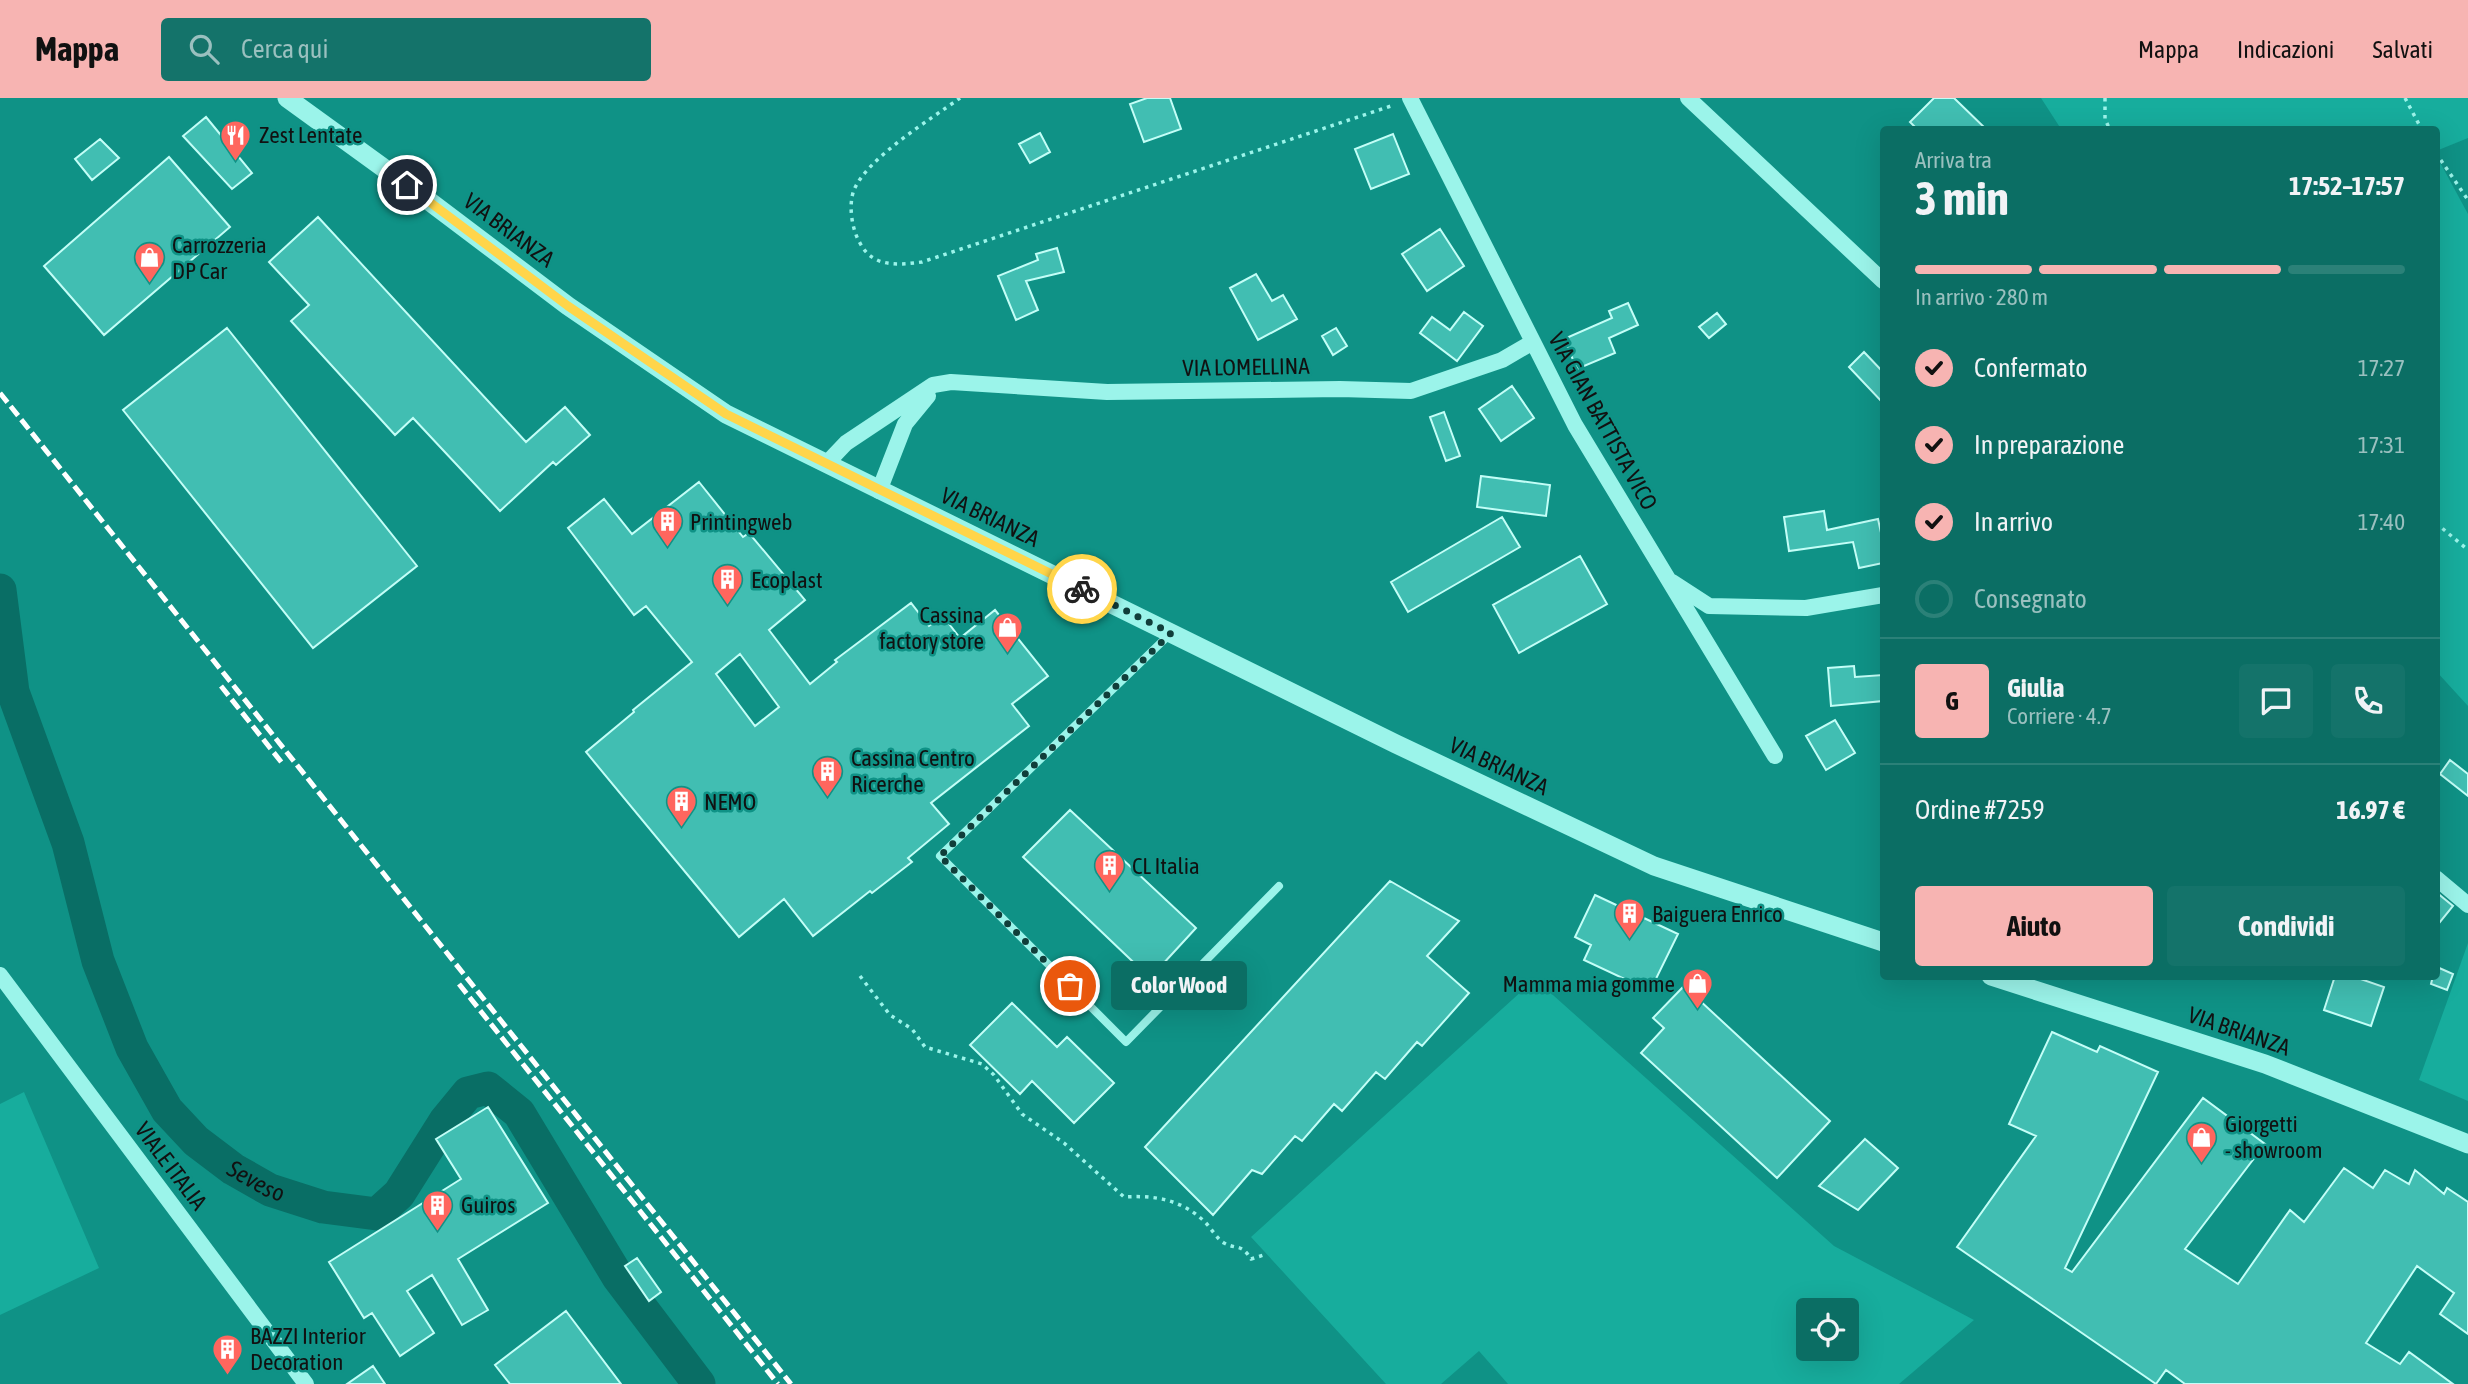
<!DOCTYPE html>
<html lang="it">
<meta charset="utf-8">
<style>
body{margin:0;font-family:"Asap Condensed",sans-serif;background:#14736a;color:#f1f3f6;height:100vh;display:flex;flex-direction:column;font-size:26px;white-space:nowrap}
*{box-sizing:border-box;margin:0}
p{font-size:23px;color:#9ac0bf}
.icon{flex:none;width:38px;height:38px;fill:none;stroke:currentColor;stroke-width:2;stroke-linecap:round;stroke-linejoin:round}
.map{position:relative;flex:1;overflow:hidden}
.panel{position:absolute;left:1880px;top:28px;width:560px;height:854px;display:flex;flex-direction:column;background:#0b6e64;border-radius:7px;box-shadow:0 7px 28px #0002}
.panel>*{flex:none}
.controls{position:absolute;left:1796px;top:1200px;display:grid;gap:14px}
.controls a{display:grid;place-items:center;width:63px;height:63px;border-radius:7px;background:#0b6e64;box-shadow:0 7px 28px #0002;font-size:35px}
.pin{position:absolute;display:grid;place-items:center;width:60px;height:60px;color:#fff;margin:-30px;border:4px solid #fff;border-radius:50%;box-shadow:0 2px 7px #0007}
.courier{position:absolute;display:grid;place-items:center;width:70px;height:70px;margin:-35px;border:5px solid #ffd54a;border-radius:50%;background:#fff;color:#222;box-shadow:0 2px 9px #0007}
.bubble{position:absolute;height:49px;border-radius:7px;background:#0b6e64;box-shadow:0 7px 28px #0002;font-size:23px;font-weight:700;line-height:49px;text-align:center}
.head em{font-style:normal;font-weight:700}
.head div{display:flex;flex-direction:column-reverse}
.head{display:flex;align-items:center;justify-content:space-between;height:119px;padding:0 35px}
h1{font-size:46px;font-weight:700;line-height:52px}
.bar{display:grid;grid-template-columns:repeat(4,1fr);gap:10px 7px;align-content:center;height:84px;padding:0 35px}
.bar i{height:9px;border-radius:5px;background:#2b8178}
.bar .on{background:#f7b4b2}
.bar p{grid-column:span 4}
.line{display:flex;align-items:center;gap:18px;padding:0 35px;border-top:2px solid #2b8178}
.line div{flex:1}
.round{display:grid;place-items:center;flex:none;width:74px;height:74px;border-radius:7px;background:#14736a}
ol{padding:0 35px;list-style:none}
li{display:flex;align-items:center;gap:21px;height:77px}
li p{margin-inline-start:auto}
li .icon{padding:7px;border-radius:50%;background:#f7b4b2;color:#111;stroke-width:4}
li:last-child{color:#9ac0bf}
li i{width:38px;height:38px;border:4px solid #2b8178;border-radius:50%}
.action{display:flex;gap:14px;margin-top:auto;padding:14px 35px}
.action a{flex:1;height:80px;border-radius:7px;background:#f7b4b2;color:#111;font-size:28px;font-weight:700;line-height:80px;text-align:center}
.action a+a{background:#14736a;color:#f1f3f6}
header{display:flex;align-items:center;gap:42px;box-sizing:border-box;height:98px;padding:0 35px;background:#f7b4b2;color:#111}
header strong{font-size:33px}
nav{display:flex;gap:38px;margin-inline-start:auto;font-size:24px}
.search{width:490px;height:63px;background:#14736a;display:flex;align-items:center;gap:18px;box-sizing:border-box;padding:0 24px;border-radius:7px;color:#9ac0bf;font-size:26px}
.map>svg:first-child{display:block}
</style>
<header>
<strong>Mappa</strong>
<div class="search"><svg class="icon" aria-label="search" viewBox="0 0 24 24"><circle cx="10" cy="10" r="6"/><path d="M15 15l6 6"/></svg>Cerca qui</div>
<nav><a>Mappa</a><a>Indicazioni</a><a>Salvati</a></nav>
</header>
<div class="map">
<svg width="2468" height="1286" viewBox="0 0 2468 1286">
<rect width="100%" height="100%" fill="#0f9286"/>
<path fill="#17ad9d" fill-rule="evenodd" d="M2041,0H2468V40L2436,53V32L2061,31Z
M2436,57L2468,116V608L2436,573Z
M2468,845V1003L2419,982Z
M1535,881L1834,1148L1974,1222L1899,1286H1508L1479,1253L1441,1286H1386L1251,1139ZM1808,1213H1846V1251H1808Z
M24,994L99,1170L0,1217V1006Z"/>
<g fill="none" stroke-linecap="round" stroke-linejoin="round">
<path stroke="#096e65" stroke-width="33" id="s1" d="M0,492L13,594L68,745L98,863L132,950L167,1012L196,1043L233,1071L270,1092L323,1109L377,1116L399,1096L445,1023L468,995L488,990L519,1015L618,1179L699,1286"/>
</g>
<path fill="#41beb2" stroke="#c3fef7" stroke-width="2" fill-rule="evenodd" d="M1147,0H1170L1181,31L1144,44L1130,6Z
M1934,0H1954L1987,32H1918L1910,24Z
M206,19L252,75L232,91L183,38Z
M1040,35L1050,54L1030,65L1019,46Z
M1393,36L1409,76L1371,91L1355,51Z
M100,41L119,60L92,82L75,61Z
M169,59L230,129L104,237L44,168Z
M318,119L526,344L565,309L590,337L556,367L553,364L500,413L413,320L395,337L291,223L309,207L269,164Z
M1440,131L1464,168L1427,193L1402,156Z
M1057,150L1064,174L1026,183L1038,212L1016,222L998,178L1038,162L1036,156Z
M1256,176L1272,203L1283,197L1297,221L1258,242L1230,190Z
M1628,205L1638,227L1609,240L1615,255L1577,271L1564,241L1612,220L1609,213Z
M1464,214L1483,228L1457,263L1420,235L1432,219L1450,232Z
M1717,215L1726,226L1709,240L1699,229Z
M227,230L417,468L313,550L123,312Z
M1336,230L1347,248L1333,257L1322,238Z
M1864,254L1883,274V305L1849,269Z
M1512,288L1534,320L1501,343L1479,311Z
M1444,314L1460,358L1446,363L1430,319Z
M1481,378L1550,387L1546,418L1477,409Z
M699,384L743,439L749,435L805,502L769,532L810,586L837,564L835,562L911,505L929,528L943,518L960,540L995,512L1048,578L1012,606L1029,628L931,705L949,726L908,760L912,764L872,795L870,793L813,838L784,801L739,839L586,654L634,614L633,612L692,564L646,508L634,517L568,430L604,401L632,436ZM740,556L779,609L755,628L716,576Z
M1824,413L1827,432L1878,421L1883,444V465L1859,470L1853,444L1789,453L1784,419Z
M1502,419L1520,449L1408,514L1391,484Z
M1580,458L1607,506L1519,555L1493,507Z
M1854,568L1855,579L1883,577V603L1831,608L1828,570Z
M1835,622L1855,655L1826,672L1806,638Z
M2450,662L2468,676V698L2440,676Z
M1070,712L1196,830L1150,880L1023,759Z
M1390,783L1459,823L1427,858L1469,895L1422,948L1417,944L1385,981L1376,974L1342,1013L1334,1006L1302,1043L1295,1038L1262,1076L1252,1072L1213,1117L1145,1049Z
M2436,794L2453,808L2436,829Z
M1595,797L1678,836L1650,893L1584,862L1591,847L1575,839Z
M2437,869L2453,876L2447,892L2431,886L2433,878H2436Z
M2335,878H2352L2384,889L2371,928L2324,912Z
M1684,888L1830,1023L1777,1080L1641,955L1664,930L1653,920Z
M1012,905L1057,949L1067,939L1114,985L1074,1025L1032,983L1020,996L970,947Z
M2052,934L2097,954L2100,948L2158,974L2065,1170L2072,1174L2203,1000L2265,1046L2185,1151L2238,1186L2290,1112L2304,1124L2344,1070L2373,1090L2385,1072L2409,1086L2415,1072L2444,1096L2447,1090L2468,1104V1236L2440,1216L2454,1195L2417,1168L2366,1245L2400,1266L2409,1254L2453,1286H2185L2166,1272L2156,1286L1957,1149L2036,1038L2009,1026Z
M488,1009L548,1105L458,1161L488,1212L462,1227L432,1177L407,1193L434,1235L400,1258L372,1215L364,1220L329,1164L461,1081L436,1041Z
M1865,1041L1898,1070L1858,1112L1819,1088Z
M637,1160L661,1194L649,1203L625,1168Z
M566,1213L621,1286H510L495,1267Z
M373,1268L385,1286H347Z"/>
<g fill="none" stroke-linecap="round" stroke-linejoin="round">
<path stroke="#9bf4ea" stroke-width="3.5" stroke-dasharray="3.5 5" stroke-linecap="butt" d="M960,0C931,21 867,60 854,92C848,107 852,132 860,145C873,170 898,167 922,164L1394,7
M2105,0V21L2110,32
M2405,0L2422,32
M2436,55L2468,102
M2436,425L2468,452
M860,878L890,917L912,931L925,949L982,966L994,977L1022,1016L1064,1045L1124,1099C1156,1097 1182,1102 1205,1124C1211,1130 1217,1141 1224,1145C1237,1152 1241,1145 1251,1161L1267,1156"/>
<path stroke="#9bf4ea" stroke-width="8" d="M1171,535L940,758L1126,944L1279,788"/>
<path stroke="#9bf4ea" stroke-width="16" d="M1410,0L1575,327L1775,658
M1688,0L1883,183
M826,366L846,345L933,287L951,284L1107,294L1340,291L1411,293L1502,262L1533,244
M879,393L905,326L928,298
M1672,484L1709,508L1806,510L1883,497
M2436,780L2468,807
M0,877L306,1286"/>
<path stroke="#9bf4ea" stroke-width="19" d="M287,0L425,100L568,208L726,316L1396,646L1654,768L1883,844
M1991,878L2265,966L2468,1046"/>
<path stroke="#fff" stroke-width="5" stroke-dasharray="12 5" stroke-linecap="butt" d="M0,295L791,1286
M221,588L282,665
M459,886L778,1286"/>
</g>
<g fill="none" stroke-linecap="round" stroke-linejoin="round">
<path stroke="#103e3a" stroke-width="7" stroke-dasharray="0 12.6" d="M1070,888L940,758L1171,535L1082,491"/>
<path stroke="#ffd54a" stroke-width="9" d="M407,87L568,208L726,316L1082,491"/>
</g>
<defs>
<symbol id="restaurant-pin" viewBox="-11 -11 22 30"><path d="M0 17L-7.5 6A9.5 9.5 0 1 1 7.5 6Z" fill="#ff665e" stroke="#0f9286"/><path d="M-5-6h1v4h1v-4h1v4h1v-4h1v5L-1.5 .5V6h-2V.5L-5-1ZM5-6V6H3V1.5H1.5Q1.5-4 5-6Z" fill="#fff"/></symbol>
<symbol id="shop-pin" viewBox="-11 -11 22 30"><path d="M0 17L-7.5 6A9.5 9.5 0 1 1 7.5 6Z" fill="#ff665e" stroke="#0f9286"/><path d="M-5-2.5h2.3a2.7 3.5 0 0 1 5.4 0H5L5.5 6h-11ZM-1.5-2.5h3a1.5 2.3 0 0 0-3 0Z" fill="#fff"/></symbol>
<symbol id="building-pin" viewBox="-11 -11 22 30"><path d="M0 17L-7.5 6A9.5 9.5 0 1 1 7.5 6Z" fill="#ff665e" stroke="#0f9286"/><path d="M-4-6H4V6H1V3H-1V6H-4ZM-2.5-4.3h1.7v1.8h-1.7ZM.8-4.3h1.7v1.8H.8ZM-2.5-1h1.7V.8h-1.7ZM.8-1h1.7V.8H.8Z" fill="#fff"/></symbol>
</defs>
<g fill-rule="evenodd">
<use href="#restaurant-pin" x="218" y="20" width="35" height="47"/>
<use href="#shop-pin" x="132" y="142" width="35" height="47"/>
<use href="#building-pin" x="650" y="406" width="35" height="47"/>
<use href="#building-pin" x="710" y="464" width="35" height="47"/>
<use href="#shop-pin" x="990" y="512" width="35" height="47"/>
<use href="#building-pin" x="810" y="656" width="35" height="47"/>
<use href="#building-pin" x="664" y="686" width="35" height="47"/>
<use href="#building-pin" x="1092" y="750" width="35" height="47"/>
<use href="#building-pin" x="1612" y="798" width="35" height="47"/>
<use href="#shop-pin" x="1680" y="868" width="35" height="47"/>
<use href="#shop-pin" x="2184" y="1022" width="35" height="47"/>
<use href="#building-pin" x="420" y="1090" width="35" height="47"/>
<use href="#building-pin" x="210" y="1234" width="35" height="47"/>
</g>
<g text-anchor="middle" stroke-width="5" stroke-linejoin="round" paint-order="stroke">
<g font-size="23" fill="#111" stroke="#0f9286" text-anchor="start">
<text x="259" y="45">Zest Lentate</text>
<text x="172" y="155">Carrozzeria<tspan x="172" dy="26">DP Car</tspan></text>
<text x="690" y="432">Printingweb</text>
<text x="751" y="490">Ecoplast</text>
<text x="984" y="525" text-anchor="end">Cassina<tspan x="984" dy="26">factory store</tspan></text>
<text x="851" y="668">Cassina Centro<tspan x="851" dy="26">Ricerche</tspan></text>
<text x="704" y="712">NEMO</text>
<text x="1132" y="776">CL Italia</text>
<text x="1652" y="824">Baiguera Enrico</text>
<text x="1675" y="894" text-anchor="end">Mamma mia gomme</text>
<text x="2225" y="1034">Giorgetti<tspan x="2225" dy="26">- showroom</tspan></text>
<text x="461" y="1115">Guiros</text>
<text x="250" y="1246">BAZZI Interior<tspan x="250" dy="26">Decoration</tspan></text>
</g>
<g font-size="23" fill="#111" stroke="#0f9286">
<text transform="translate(509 132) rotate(37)" y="8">VIA BRIANZA</text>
<text transform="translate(1246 269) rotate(-1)" y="8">VIA LOMELLINA</text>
<text transform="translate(1603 323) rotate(61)" y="8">VIA GIAN BATTISTA VICO</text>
<text transform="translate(990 419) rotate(26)" y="8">VIA BRIANZA</text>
<text transform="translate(1499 668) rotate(25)" y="8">VIA BRIANZA</text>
<text transform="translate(2239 933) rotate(19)" y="8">VIA BRIANZA</text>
<text transform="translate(171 1068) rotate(53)" y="8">VIALE ITALIA</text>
</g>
<g font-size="24" font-style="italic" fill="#111" stroke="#0f9286">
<text dy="8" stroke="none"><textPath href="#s1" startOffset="665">Seveso</textPath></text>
</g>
</g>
</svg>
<div class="controls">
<a><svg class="icon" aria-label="locate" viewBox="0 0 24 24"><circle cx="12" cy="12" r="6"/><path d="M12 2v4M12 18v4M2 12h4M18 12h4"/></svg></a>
</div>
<div class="pin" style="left:1070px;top:888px;background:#ea580c"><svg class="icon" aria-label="bag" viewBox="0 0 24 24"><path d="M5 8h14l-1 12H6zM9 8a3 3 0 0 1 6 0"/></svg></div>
<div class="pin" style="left:407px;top:87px;background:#1f2937"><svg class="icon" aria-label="home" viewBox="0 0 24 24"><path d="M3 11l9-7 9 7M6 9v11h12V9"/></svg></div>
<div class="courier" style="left:1082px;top:491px"><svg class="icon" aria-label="bike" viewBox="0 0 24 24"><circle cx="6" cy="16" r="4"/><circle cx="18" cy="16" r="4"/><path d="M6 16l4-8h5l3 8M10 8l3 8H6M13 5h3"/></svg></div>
<div class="bubble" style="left:1111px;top:863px;width:136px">Color Wood</div>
<section class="panel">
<div class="head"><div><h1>3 min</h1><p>Arriva tra</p></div><em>17:52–17:57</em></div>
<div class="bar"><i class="on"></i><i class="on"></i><i class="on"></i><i></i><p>In arrivo · 280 m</p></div>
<ol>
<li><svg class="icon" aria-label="check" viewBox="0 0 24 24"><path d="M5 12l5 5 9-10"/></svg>Confermato<p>17:27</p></li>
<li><svg class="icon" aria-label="check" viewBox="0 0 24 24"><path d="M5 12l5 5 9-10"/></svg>In preparazione<p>17:31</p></li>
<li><svg class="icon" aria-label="check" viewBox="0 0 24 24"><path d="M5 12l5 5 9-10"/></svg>In arrivo<p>17:40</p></li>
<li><i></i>Consegnato</li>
</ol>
<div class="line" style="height:126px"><b class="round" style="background:#f7b4b2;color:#111">G</b><div><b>Giulia</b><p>Corriere · 4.7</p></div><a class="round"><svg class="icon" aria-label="chat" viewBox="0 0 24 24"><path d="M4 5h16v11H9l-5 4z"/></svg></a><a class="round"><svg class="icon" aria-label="phone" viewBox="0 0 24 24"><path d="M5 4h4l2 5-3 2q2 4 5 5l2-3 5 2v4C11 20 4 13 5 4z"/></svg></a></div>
<div class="line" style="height:91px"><div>Ordine #7259</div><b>16.97 €</b></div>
<div class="action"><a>Aiuto</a><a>Condividi</a></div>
</section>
</div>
